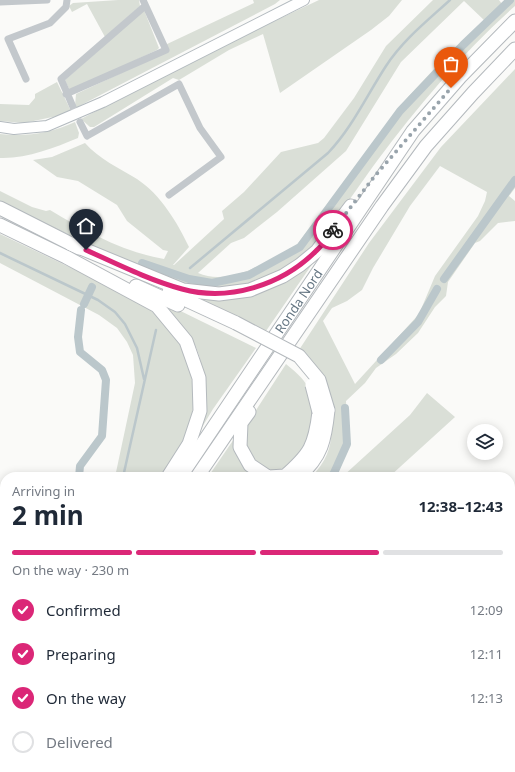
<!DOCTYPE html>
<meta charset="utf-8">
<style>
body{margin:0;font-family:"Noto Sans",sans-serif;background:#f6f6f7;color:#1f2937;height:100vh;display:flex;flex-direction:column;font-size:15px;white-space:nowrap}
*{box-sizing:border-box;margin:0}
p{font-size:13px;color:#747a83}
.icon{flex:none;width:22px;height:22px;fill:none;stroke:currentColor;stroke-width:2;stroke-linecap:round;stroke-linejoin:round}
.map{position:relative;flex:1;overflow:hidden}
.details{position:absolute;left:0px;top:472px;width:515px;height:300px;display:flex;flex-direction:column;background:#fff;border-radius:16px 16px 0 0;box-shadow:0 2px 10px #0003}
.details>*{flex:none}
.fabs{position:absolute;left:467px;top:424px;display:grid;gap:8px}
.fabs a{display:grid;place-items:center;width:36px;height:36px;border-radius:50%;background:#fff;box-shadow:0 2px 10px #0003;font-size:20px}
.pin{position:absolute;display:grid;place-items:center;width:34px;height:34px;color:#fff;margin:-41px -17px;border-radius:50% 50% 50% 0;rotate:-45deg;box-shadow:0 0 4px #0007}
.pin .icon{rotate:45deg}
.courier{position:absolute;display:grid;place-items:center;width:40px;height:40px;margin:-20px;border:3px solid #db2777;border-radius:50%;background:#fff;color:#222;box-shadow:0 1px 5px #0007}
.head em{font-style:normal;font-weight:700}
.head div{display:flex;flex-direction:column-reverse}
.head{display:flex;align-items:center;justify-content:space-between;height:68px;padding:0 12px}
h1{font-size:26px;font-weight:700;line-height:30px}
.bar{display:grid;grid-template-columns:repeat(4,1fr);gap:6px 4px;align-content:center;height:48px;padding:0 12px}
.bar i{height:5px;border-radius:3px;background:#e0e1e3}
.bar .active{background:#db2777}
.bar p{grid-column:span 4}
ol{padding:0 12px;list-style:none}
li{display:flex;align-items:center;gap:12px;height:44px}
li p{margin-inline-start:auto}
li .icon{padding:4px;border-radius:50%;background:#db2777;color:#fff;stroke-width:4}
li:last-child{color:#747a83}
li i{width:22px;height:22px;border:2px solid #e0e1e3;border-radius:50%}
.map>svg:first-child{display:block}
</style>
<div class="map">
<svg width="515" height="772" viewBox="0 0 515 772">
<rect width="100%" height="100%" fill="#fafaf8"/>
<path fill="#dadfd7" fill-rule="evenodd" d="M118,0H139L140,6L105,37L87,4L72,12L69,6L73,3Z
M253,0H280L275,4L62,115L24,123L0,121V104L29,105L35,98V94L57,82L70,109L75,106L76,94L162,54L165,45L254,3Z
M319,0H402L389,16L371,30L280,93L263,34L229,50L179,80L173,78L94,127H90L81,119L211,51Z
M433,0H499L502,4L506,0H515V6C464,51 418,106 377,161C352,194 323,245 288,267C261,284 228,290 196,285C175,283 155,272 134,264C89,245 44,223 0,201V191L32,207L46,211L50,210C85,231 123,252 164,259L168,251L163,250L127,221L117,205L78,181L57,177L33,160L52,157L85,143C99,159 119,168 137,179C161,195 177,222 189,247L173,265H174L224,219L222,211L244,192L281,152L318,143L324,138L354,98L386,46ZM464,1L485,21L448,54L408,97L296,246C268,261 230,287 198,273L231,243L244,238L277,212L346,151L401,62Z
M144,10L159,48L157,50L76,88L69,89L65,80Z
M515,69V188L509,196L515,201V221L498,223L480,241L475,243L448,282L446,296L435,307L418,333L396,354L376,368L365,383L346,401L348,444L335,473L332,477H311C336,452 334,428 326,397C321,375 318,364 299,350L369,243L441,147ZM440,166L487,192L485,201L478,216L435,276L419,314L355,384L323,321L332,308L347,301L362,290L373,268L410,206Z
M75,122L79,133L78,138C54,148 26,159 0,158V134C26,137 51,133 75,122Z
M0,234L128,295C168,319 192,346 193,394C194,407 192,421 188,433C182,448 173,463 165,477H115L135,383L133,355L127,342L117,328L99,315L0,263Z
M324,247L266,331L182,293L238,297Z
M152,297L256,348L213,409L198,434C199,416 204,386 202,369C199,339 175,314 152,297Z
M286,364C293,370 301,376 306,384C320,408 309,466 276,470C268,471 260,466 253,462L246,443L247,424Z
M427,393L455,417L389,477H342L410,415Z
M234,439C237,457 241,467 257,477H208Z
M515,676V714L510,713V686Z
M19,767H59L57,772H15Z"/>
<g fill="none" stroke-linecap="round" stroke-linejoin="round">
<path stroke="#bbc7cb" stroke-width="2.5" d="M0,253L98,300L115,312L125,324L137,348L144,379
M190,268L328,153C352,128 367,95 386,66C403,40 427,21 450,0
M123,477L156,330
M0,704L5,696"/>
<path stroke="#bbc7cb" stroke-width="8" d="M142,263L189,279L212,283L249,275L300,247L400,111L463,45L510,0
M444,279L515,180
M84,304L92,287
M381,360L418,322L437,289
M79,477L80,466L102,436L106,380L102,370L80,352L78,337L81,310
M331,477L334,473L347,444L345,408
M0,614L5,611
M32,772L36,767"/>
<defs>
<path id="secondary" d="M0,127L14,129L47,126L103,102L304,0"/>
<g id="highway">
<path d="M0,208L79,248"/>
<path d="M0,225L66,257L157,306L186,341L199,378L200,411L189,444L168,477"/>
<path d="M71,244L183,290L219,294L250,290L283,276L300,265L317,251L351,206"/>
<path d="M136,286L178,305"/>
<path d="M169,292L236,323"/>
<path d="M249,412L241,423L240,447L250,465L268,477L285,476C310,454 315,446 319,412"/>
<path id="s1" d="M180,477L413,131L460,77L515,21"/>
<path d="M197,477L382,206L426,146L473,93L515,49"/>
<path d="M298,477C322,457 325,439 328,410"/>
<path d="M0,743L5,736"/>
<path d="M4,772L7,767"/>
</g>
</defs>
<use href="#secondary" stroke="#b3babf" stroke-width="12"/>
<use href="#highway" stroke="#b4b9bd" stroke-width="15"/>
<path stroke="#c3c8cc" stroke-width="7" d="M0,2L47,0
M26,79L8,39L50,23L66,7L67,0
M66,94L166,50L143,0
M73,107L61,79L145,6
M80,122L87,136L179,84L200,128L221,157L169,195
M0,669L5,671
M510,678L515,669
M229,767L249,772
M436,772L441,767"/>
<use href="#secondary" stroke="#fff" stroke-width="10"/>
<use href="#highway" stroke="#fff" stroke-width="13"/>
<defs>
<path id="highway-bridge" d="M236,323L299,356L319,380L328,410
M312,385L319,412"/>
</defs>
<use href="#highway-bridge" stroke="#b4b9bd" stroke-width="15" stroke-linecap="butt"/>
<use href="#highway-bridge" stroke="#fff" stroke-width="13"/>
</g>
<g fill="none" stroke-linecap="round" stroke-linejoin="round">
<path stroke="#99a4ac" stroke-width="4" stroke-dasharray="0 7.2" d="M333,230L374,177L451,88"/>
<path stroke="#db2777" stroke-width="5" d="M86,250C117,264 149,280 182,289C229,302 282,285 316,251C323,245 328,237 333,230"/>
</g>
<g text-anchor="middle" stroke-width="4" stroke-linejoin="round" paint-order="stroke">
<g font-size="13" fill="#657683" stroke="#fff">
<text dy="5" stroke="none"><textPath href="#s1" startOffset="212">Ronda Nord</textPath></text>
</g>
</g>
</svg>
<div class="fabs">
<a><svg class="icon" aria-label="layers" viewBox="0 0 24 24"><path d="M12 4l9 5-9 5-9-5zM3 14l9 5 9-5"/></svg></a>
</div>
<div class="pin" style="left:451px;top:88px;background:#ea580c"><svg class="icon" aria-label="bag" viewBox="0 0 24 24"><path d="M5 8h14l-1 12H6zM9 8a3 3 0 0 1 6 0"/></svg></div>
<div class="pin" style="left:86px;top:250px;background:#1f2937"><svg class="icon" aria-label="home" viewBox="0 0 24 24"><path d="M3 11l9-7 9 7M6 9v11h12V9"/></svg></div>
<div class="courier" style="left:333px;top:230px"><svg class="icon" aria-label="bike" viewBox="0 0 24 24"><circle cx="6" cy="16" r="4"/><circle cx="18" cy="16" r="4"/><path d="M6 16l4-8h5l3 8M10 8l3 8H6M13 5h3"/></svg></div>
<section class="details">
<div class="head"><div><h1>2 min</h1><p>Arriving in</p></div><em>12:38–12:43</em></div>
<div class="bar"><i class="active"></i><i class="active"></i><i class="active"></i><i></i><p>On the way · 230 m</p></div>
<ol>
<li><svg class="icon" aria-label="check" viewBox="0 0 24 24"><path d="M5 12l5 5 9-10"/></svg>Confirmed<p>12:09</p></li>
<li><svg class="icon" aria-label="check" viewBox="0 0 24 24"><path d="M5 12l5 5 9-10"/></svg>Preparing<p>12:11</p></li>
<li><svg class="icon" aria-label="check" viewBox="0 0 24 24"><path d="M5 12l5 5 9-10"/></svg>On the way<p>12:13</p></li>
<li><i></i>Delivered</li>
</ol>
</section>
</div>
